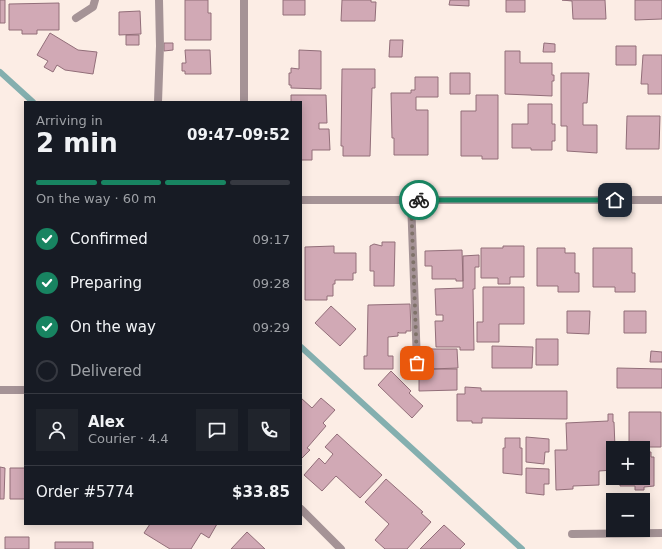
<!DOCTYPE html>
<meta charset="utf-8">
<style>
body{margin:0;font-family:"DejaVu Sans",sans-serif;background:#20242c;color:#f1f3f6;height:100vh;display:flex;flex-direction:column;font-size:15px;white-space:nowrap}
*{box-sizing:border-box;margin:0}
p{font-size:13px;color:#9ea1a6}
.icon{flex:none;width:22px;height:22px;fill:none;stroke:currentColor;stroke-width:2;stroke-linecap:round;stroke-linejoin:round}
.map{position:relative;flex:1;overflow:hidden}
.panel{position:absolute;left:24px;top:101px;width:278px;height:424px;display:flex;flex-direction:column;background:#171b24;border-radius:0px;box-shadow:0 2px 10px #0003}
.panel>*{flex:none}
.tools{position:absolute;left:606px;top:441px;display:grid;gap:8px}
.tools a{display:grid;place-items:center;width:44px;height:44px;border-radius:0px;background:#171b24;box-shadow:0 2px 10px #0003;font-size:20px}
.pin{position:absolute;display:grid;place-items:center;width:34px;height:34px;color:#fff;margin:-17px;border-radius:8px;box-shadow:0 2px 6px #0006}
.courier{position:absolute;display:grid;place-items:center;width:40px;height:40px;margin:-20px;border:3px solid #188461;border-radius:50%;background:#fff;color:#222;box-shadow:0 1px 5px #0007}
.head em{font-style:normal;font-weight:600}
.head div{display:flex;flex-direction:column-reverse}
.head{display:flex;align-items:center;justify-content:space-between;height:68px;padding:0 12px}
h1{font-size:26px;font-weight:600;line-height:30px}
.bar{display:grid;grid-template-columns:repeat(4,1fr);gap:6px 4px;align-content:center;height:48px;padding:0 12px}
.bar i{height:5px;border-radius:3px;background:#363941}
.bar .selected{background:#188461}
.bar p{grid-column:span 4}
.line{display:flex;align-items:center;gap:10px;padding:0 12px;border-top:1px solid #363941}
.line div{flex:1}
.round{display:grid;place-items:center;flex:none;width:42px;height:42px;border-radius:0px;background:#20242c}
ol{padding:0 12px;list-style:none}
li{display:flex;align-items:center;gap:12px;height:44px}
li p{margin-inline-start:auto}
li .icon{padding:4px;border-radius:50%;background:#188461;color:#fff;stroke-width:4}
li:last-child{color:#9ea1a6}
li i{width:22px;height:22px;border:2px solid #363941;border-radius:50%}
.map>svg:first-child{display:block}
</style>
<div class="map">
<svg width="662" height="549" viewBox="0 0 662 549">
<rect width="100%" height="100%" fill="#fcede5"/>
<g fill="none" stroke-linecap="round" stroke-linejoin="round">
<path stroke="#84afaf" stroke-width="6" d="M0,72L33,102
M301,347L522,549"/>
</g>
<path fill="#d1a9b5" stroke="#926e79" d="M0,0H5V23H0Z
M185,0H208V13H211V40H185Z
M283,0H305V15H283Z
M342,0H371V2H376L375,21H341Z
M450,0H469V6L449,5Z
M506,0H525V12H506Z
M562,0H605L606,19H573L572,1Z
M635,0H662V19L635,20Z
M59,3V30H37V34H22V30H9V4Z
M140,11L141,34L119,35V12Z
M50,33L78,50L97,52L93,74L65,70L57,65L53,72L44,67L48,61L37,55Z
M126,35H139V45H126Z
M390,40H403L402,57H389Z
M164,43H173V50L164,51Z
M544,43L555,44V52H543Z
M616,46H636V65H616Z
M185,50H210L211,74H185V71H182V63H186Z
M299,50L321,51V89L291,88V85H289V73H291V68L299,69Z
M505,51H520V63H552V75H554V81H552V96L505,94Z
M643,55H662V94H648V84H641Z
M342,69H375V88H372L370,156H343V146H341Z
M450,73H470V94H450Z
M561,73H589L587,103H583V125H597V153L567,151V126H561Z
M415,77H438V97H416V110H428V155H394V138H392L391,93H411V90H415Z
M291,95H326L327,123H319V129H329L330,150H312V160H301V102H291Z
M476,95H498V159H482V156H461V111H476Z
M528,104H552V124H555V141H552V150H531V148H512V124H528Z
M627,116H660L659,149H626Z
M382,242H395L394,286H374V271H370V246L374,244L382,246Z
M334,246V253H356V273H353V280H335V284H333V296H327V300H305V247Z
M503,246H524V277H510V284H498V278H481V248H503Z
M537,248H565V253H575V273H579V292H558V286H537Z
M593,248H632V273H635V292H615V287H593Z
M462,250L463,281H456V279H432V266H425V251Z
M479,255V267H475V289H473L474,350H460V347H436L435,321H443V315H436L435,289L463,288V256Z
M483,287H524V324H499V342H477V322H483Z
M410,304L411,331H406V333H399L398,332V336L388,337V356H393V369H364V356H367L368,305Z
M331,306L356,329L340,346L315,323Z
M567,311H590L589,334L567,333Z
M624,311H646V333H624Z
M536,339H558V365H536Z
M492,346L533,347L532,368H492Z
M431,349H457L458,368L431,369Z
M651,351L662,352V362H650Z
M617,368L662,369V388H617Z
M419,369H457V390L419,391Z
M391,371L411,391L409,393L423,406L412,418L378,385Z
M465,387L481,388V391H567V419L482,418V423H472V421H457V394H465Z
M301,398L312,408L321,398L335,410L323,423L326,426L307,448L310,450L301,459Z
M629,412H661V447H629Z
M608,414H613V422H614L615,448H613V470L599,471V485L573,486V489L556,490L555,450H567L566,423L608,421Z
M337,434L382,475L360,498L336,476L322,491L304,475L319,458L325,464L333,454L325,447Z
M526,437L549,439V452H545L544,464L526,462Z
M505,438H520V448H522V475L503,473V448H505Z
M643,452H651V457H654V486L644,487V490H635V486H620V478H643Z
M0,467L5,468L4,499H0Z
M10,468H25V499H10Z
M526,468L549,469V484H544V495L526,493Z
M386,479L423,512L421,513L431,522L407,549H385L375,540L389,524L365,502Z
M150,524H217L209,538L201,533L191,549H170L144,533Z
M444,525L465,544L460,549H420Z
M247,532L265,549H231Z
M5,537H29V549H5Z
M55,542H93V549H55Z"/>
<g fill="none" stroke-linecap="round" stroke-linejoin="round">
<path stroke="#a59396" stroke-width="8" d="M76,18L93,7L95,0
M158,102L160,46L159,0
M411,200L417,363"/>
<path stroke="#a59396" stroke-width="8" d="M244,102V0
M301,200H662
M0,390H25
M301,509L341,549
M572,534L662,533"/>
</g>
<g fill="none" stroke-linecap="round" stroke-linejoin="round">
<path stroke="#7f7269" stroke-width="4" stroke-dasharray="0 7.2" d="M417,363L411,200H419"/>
<path stroke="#188461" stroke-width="5" d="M419,200H615"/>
</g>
</svg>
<div class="tools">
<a>+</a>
<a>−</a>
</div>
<div class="pin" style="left:417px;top:363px;background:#ea580c"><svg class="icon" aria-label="bag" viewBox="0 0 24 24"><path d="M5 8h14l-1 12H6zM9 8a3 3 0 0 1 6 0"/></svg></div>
<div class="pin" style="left:615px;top:200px;background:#1f2937"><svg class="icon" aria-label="home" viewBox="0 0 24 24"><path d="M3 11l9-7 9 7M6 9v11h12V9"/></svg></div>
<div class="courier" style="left:419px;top:200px"><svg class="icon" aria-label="bike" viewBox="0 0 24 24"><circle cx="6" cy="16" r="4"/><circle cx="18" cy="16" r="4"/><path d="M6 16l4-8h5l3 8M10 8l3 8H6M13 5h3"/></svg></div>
<section class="panel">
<div class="head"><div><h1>2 min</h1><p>Arriving in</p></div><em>09:47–09:52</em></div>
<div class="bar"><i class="selected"></i><i class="selected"></i><i class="selected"></i><i></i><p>On the way · 60 m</p></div>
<ol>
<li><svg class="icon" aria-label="check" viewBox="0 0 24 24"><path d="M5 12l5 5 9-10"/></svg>Confirmed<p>09:17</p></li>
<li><svg class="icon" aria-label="check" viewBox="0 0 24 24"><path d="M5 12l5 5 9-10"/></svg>Preparing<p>09:28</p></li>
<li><svg class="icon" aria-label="check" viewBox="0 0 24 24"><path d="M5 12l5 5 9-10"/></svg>On the way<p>09:29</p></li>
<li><i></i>Delivered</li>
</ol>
<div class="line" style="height:72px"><a class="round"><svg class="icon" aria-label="person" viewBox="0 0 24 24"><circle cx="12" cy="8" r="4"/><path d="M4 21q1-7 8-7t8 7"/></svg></a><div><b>Alex</b><p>Courier · 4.4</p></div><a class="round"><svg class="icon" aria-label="chat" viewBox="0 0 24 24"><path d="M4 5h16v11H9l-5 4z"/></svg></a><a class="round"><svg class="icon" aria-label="phone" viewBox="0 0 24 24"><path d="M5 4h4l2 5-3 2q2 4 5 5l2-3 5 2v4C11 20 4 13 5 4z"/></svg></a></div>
<div class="line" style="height:52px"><div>Order #5774</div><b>$33.85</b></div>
</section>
</div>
